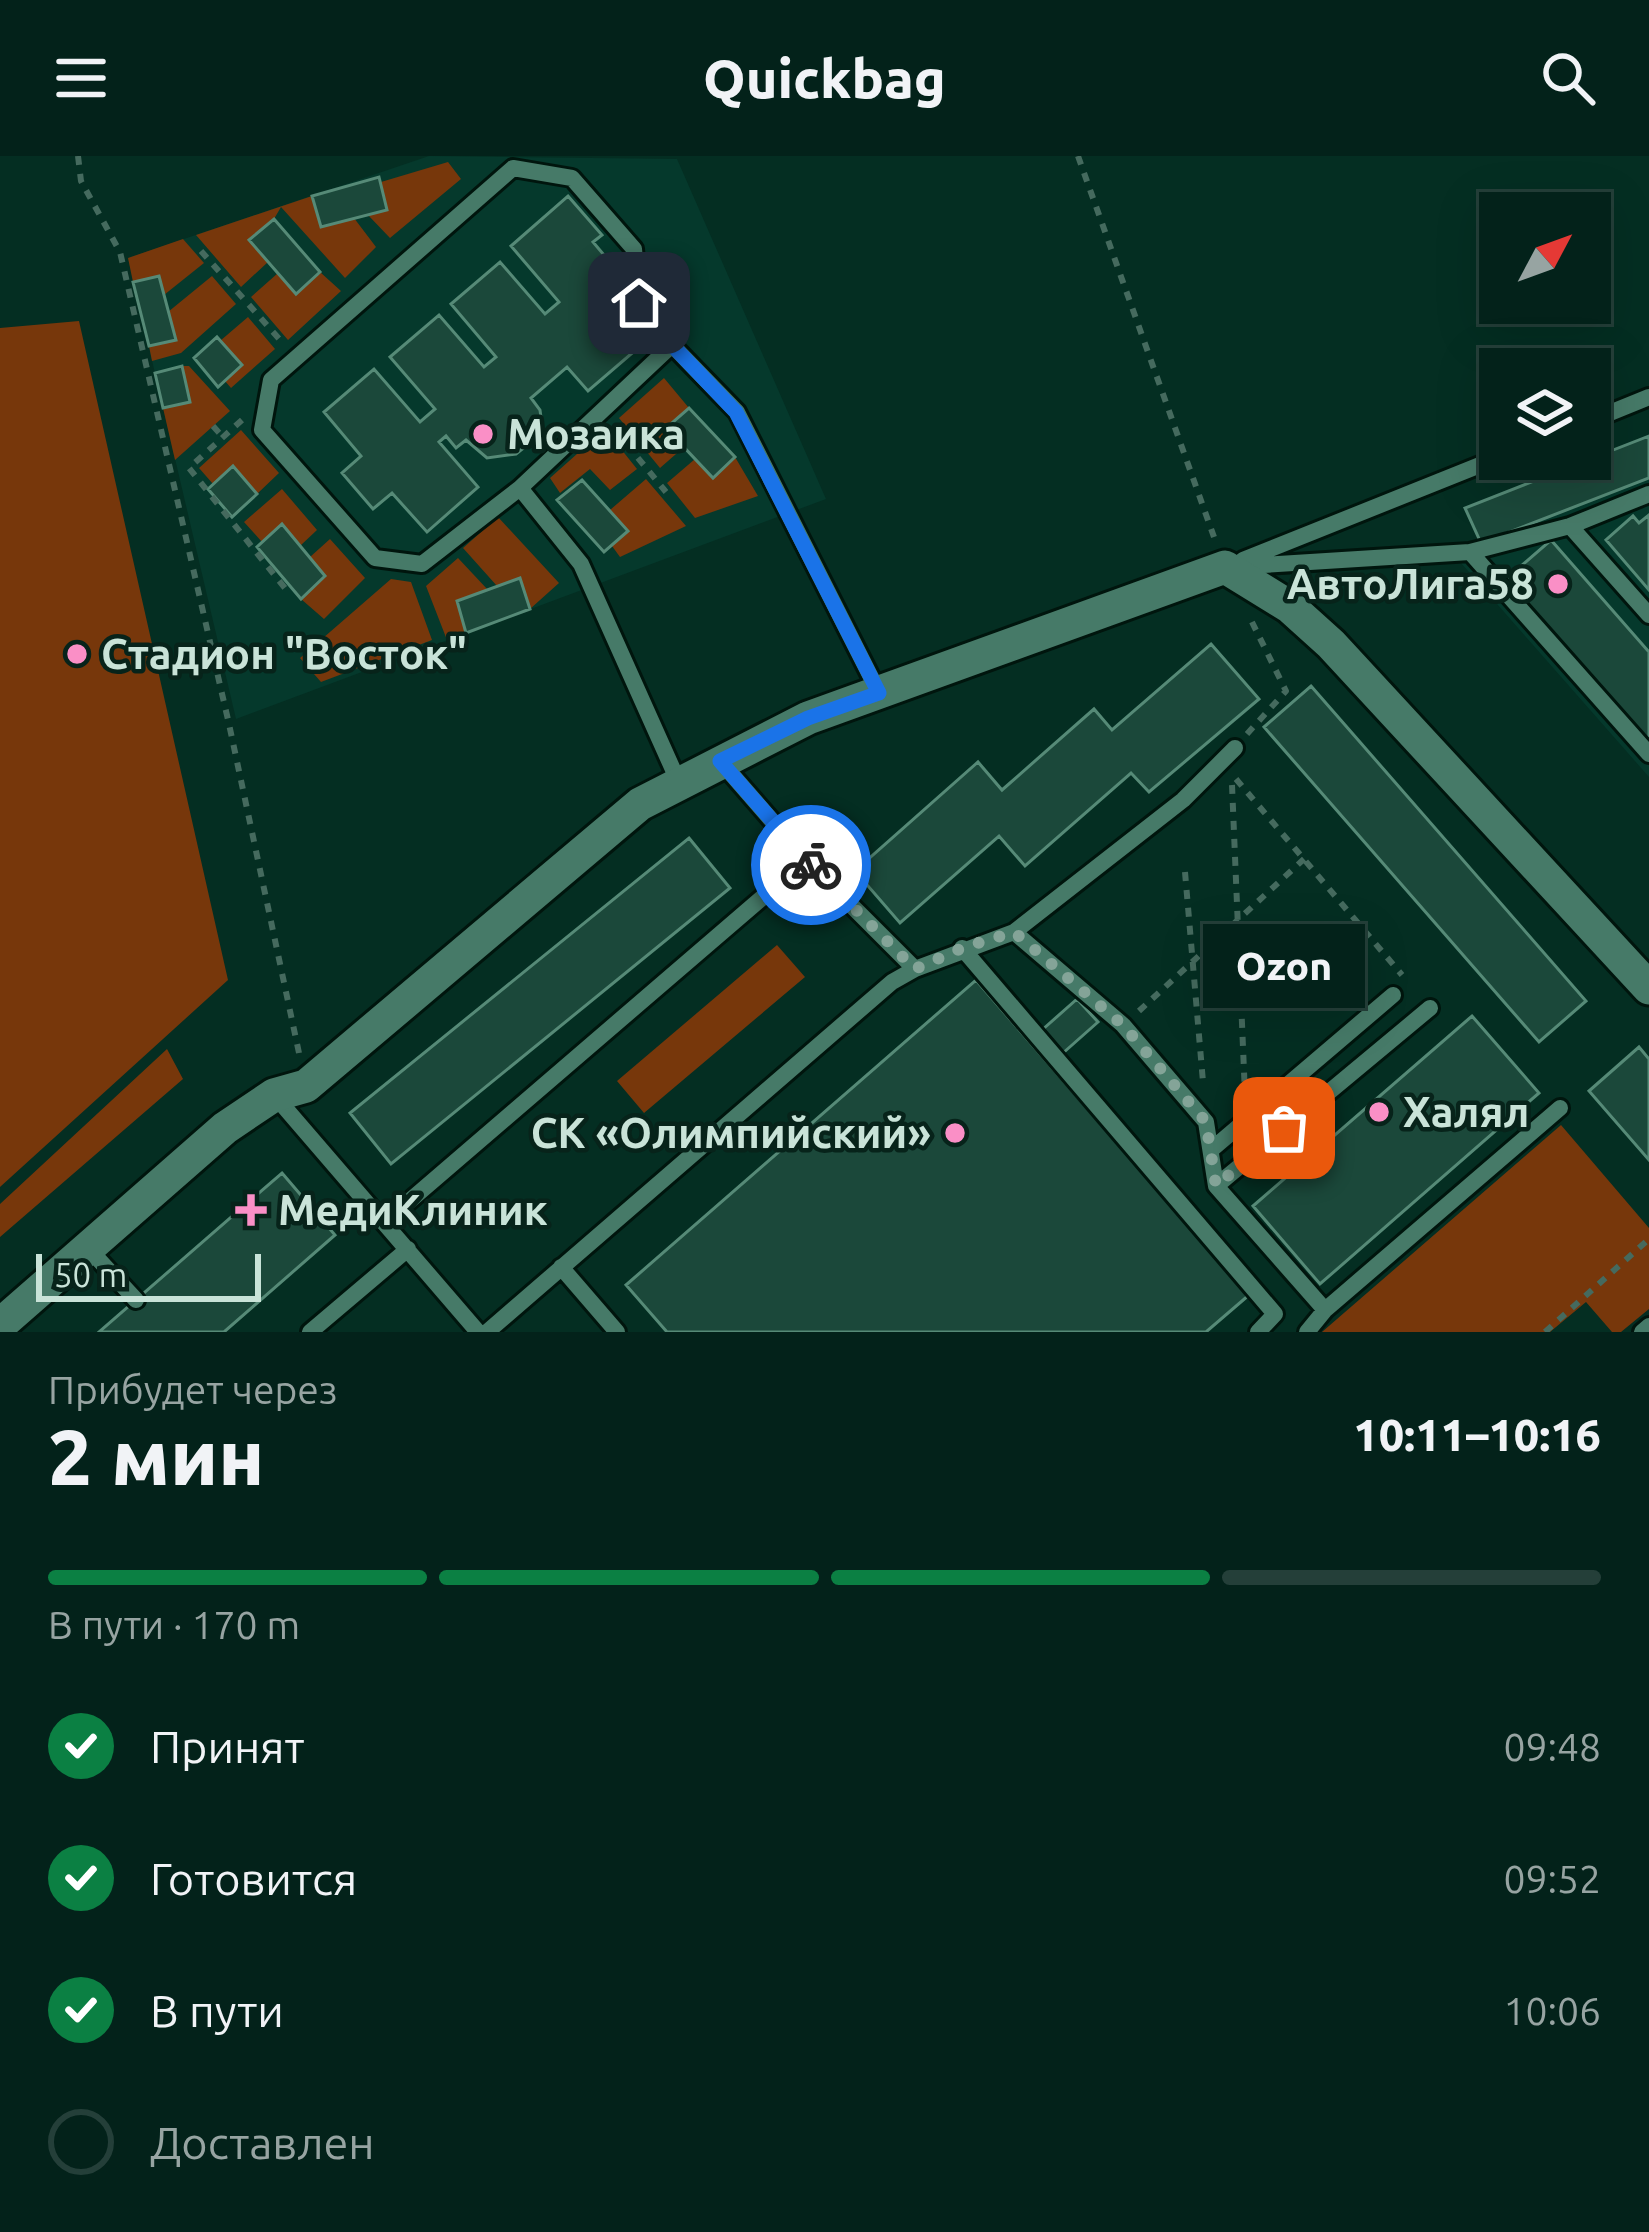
<!DOCTYPE html>
<html lang="ru">
<meta charset="utf-8">
<style>
body{margin:0;font-family:Ubuntu,sans-serif;background:#112f27;color:#f1f3f6;height:100vh;display:flex;flex-direction:column;font-size:45px;white-space:nowrap}
*{box-sizing:border-box;margin:0}
p{font-size:39px;color:#97a4a2}
.icon{flex:none;width:66px;height:66px;fill:none;stroke:currentColor;stroke-width:2;stroke-linecap:round;stroke-linejoin:round}
.map{position:relative;height:1176px;overflow:hidden}
.panel{display:flex;flex-direction:column;background:#03221a;flex:1}
.panel>*{flex:none}
.needle{width:78px;rotate:49deg}
.controls{position:absolute;left:1479px;top:36px;display:grid;gap:24px}
.controls a{display:grid;place-items:center;width:132px;height:132px;border-radius:0px;background:#03221a;box-shadow:0 12px 48px #0002,0 0 0 3px #243f39;font-size:60px}
.scale{position:absolute;left:36px;bottom:30px;width:225px;box-sizing:border-box;padding-left:12px;border:6px solid #c9e3d8;border-top:0;font-size:33px;line-height:42px;white-space:nowrap;color:#c9e3d8;-webkit-text-stroke:9px #07231a;paint-order:stroke}
.pin{position:absolute;display:grid;place-items:center;width:102px;height:102px;color:#fff;margin:-51px;border-radius:24px;box-shadow:0 6px 18px #0006}
.courier{position:absolute;display:grid;place-items:center;width:120px;height:120px;margin:-60px;border:9px solid #1a73e8;border-radius:50%;background:#fff;color:#222;box-shadow:0 3px 15px #0007}
.bubble{position:absolute;height:84px;border-radius:0px;background:#03221a;box-shadow:0 12px 48px #0002,0 0 0 3px #243f39;font-size:39px;font-weight:800;line-height:84px;text-align:center}
.summary em{font-style:normal;font-weight:800}
.summary div{display:flex;flex-direction:column-reverse}
.summary{display:flex;align-items:center;justify-content:space-between;height:204px;padding:0 48px}
h1{font-size:78px;font-weight:800;line-height:90px}
.bar{display:grid;grid-template-columns:repeat(4,1fr);gap:18px 12px;align-content:center;height:144px;padding:0 48px}
.bar i{height:15px;border-radius:9px;background:#243f39}
.bar .current{background:#0b8043}
.bar p{grid-column:span 4}
ol{padding:0 48px;list-style:none}
li{display:flex;align-items:center;gap:36px;height:132px}
li p{margin-inline-start:auto}
li .icon{padding:12px;border-radius:50%;background:#0b8043;color:#fff;stroke-width:4}
li:last-child{color:#97a4a2}
li i{width:66px;height:66px;border:6px solid #243f39;border-radius:50%}
header{display:flex;justify-content:space-between;align-items:center;height:156px;padding:0 48px;background:#03221a;font-size:54px;font-weight:800}
.map>svg:first-child{display:block}
</style>
<header><svg class="icon" aria-label="menu" viewBox="0 0 24 24"><path d="M4 6h16M4 12h16M4 18h16"/></svg>Quickbag<svg class="icon" aria-label="search" viewBox="0 0 24 24"><circle cx="10" cy="10" r="6"/><path d="M15 15l6 6"/></svg></header>
<div class="map">
<svg width="1649" height="1176" viewBox="0 0 1649 1176">
<rect width="100%" height="100%" fill="#042e22"/>
<path fill="#05392c" d="M429,0L677,3L826,343L236,563L128,102Z
M1649,280V621L1454,399L1481,387L1465,352Z"/>
<path fill="#77370b" d="M448,6L461,23L390,82L368,59L387,53L381,26Z
M312,40L321,71L354,62L376,91L345,122L281,51L274,63L250,84L268,106L241,131L196,79Z
M183,83L204,107L164,139L159,120L133,126L128,102Z
M320,116L341,135L288,184L251,141L278,117L296,138Z
M212,120L236,148L181,197L152,205L149,190L175,184L168,156Z
M248,161L275,193L231,232L225,225L242,209L220,185Z
M79,165L228,824L0,1031V172Z
M182,210H189L230,255L175,304L163,252L189,246Z
M664,222L689,252L667,272L684,291L660,312L619,262Z
M605,273L637,313L610,334L590,313L560,337L550,322Z
M241,274L279,317L257,338L233,311L213,328L199,312Z
M735,301L758,340L695,362L667,327L695,303L713,322Z
M646,323L686,370L620,401L612,390L628,375L610,354Z
M282,333L317,374L300,390L282,368L262,386L244,366Z
M498,361L559,427L530,453L520,423L497,430L463,392Z
M330,383L365,422L324,463L301,443L325,421L310,401Z
M458,402L488,434L457,445L466,477L447,484L426,430Z
M391,423L411,426L432,484L321,526L300,502Z
M777,789L805,821L644,957L617,925Z
M167,893L183,923L0,1081V1048Z
M1561,969L1649,1072V1153L1621,1176H1612L1586,1146L1550,1176H1322Z"/>
<path fill="#1b483a" stroke="#568a77" stroke-width="3" d="M379,21L387,54L321,71L312,40Z
M568,40L602,79L593,86L631,131L619,142L652,180L588,235L567,211L531,242L540,254L542,269L531,286L516,298L487,302L466,284L456,292L446,280L439,286L478,331L427,376L392,337L373,353L342,317L361,300L324,256L374,213L420,266L435,253L390,201L439,159L484,211L496,201L451,148L500,106L545,158L559,146L511,90Z
M274,63L320,116L296,138L249,84Z
M159,120L176,184L149,190L133,126Z
M217,181L242,209L218,231L194,202Z
M182,210L190,246L163,252L155,217Z
M689,252L735,301L713,322L666,272Z
M1649,280V322L1481,387L1465,352Z
M233,310L257,338L232,361L208,333Z
M582,324L628,375L604,396L557,344Z
M1649,359V434L1606,384L1633,360L1639,367Z
M282,368L325,420L301,443L257,391Z
M1551,384L1649,496V586L1506,423Z
M520,422L530,453L466,477L457,445Z
M1211,488L1259,543L1149,636L1131,617L1025,710L999,680L900,767L855,715L978,606L1002,634L1094,553L1112,574Z
M1311,530L1586,845L1539,886L1264,571Z
M689,682L730,732L391,1008L350,957Z
M976,824L1249,1139L1206,1176H667L626,1129Z
M1077,843L1098,866L1063,897L1042,874Z
M1472,860L1539,937L1320,1128L1253,1050Z
M1639,891L1649,903V1004L1589,935Z
M282,1017L335,1079L224,1176H99Z"/>
<g fill="none" stroke-linecap="round" stroke-linejoin="round">
<defs>
<path id="service" d="M672,189L737,256L879,537
M1590,265L1649,241
M520,332L672,189L639,147L634,93L572,22L513,12L271,224L262,274L375,402L422,408L520,332L581,408L679,627
M1570,370L1649,459
M1470,396L1649,598
M1243,404L1500,301
M1232,411L1470,396L1570,370L1649,338
M806,704L915,813L1014,776L1123,869L1206,966L1216,1030L1325,1154L1307,1176
M1014,776L1183,644L1235,592
M962,792L1275,1158L1258,1176
M274,939L478,1176
M1211,994L1393,839
M1216,1030L1430,852
M385,1066L806,704L721,606
M88,1092L136,1144
M561,1111L617,1176
M1325,1154L1560,952
M310,1176L408,1093
M487,1176L892,826L915,813
M1642,1176L1649,1170"/>
<path id="minor" d="M0,1169L225,972L274,939L306,930L640,648L808,562L1225,411L1290,451L1331,488L1649,832"/>
</defs>
<use href="#service" stroke="#00150d" stroke-width="22"/>
<use href="#minor" stroke="#00150d" stroke-width="39"/>
<path stroke="#456a5e" stroke-width="6" stroke-dasharray="9 9" stroke-linecap="butt" d="M78,0L81,25L120,96L229,568L299,897
M1078,0L1214,381
M201,95L282,186
M242,264L189,312L288,436
M213,270L223,281
M615,274L666,336
M1247,578L1286,535L1251,464
M1236,623L1402,819
M1232,629L1245,939
M1185,716L1203,926
M1139,855L1304,703
M1545,1176L1649,1083"/>
<use href="#service" stroke="#467a68" stroke-width="16"/>
<use href="#minor" stroke="#467a68" stroke-width="33"/>
</g>
<g fill="none" stroke-linecap="round" stroke-linejoin="round">
<path stroke="#84a498" stroke-width="12" stroke-dasharray="0 21.6" d="M811,709L915,813L962,792L1014,776L1123,869L1206,966L1216,1030L1284,972"/>
<path stroke="#1a73e8" stroke-width="15" d="M639,147L672,189L736,256L879,537L808,562L720,605L811,709"/>
</g>
<g fill="#fa8fc6" stroke="#07231a" stroke-width="4.5">
<circle cx="483" cy="278" r="12"/>
<circle cx="1558" cy="428" r="12"/>
<circle cx="77" cy="498" r="12"/>
<circle cx="1379" cy="956" r="12"/>
<circle cx="955" cy="977" r="12"/>
<path d="M245 1036h12v12h12v12h-12v12h-12v-12h-12v-12h12z"/>
</g>
<g text-anchor="middle" stroke-width="9" stroke-linejoin="round" paint-order="stroke">
<g font-size="42" font-weight="bold" fill="#c9e3d8" stroke="#07231a" text-anchor="start">
<text x="507" y="293">Мозаика</text>
<text x="1534" y="443" text-anchor="end">АвтоЛига58</text>
<text x="101" y="513">Стадион "Восток"</text>
<text x="1403" y="971">Халял</text>
<text x="931" y="992" text-anchor="end">СК «Олимпийский»</text>
<text x="278" y="1069">МедиКлиник</text>
</g>
</g>
</svg>
<div class="controls">
<a><svg class="needle" viewBox="-14 -14 28 28"><path d="M0-13l5 13h-10z" fill="#e53935"/><path d="M0 13l5-13h-10z" fill="#97a4a2"/></svg></a>
<a><svg class="icon" aria-label="layers" viewBox="0 0 24 24"><path d="M12 4l9 5-9 5-9-5zM3 14l9 5 9-5"/></svg></a>
</div>
<div class="scale">50 m</div>
<div class="pin" style="left:1284px;top:972px;background:#ea580c"><svg class="icon" aria-label="bag" viewBox="0 0 24 24"><path d="M5 8h14l-1 12H6zM9 8a3 3 0 0 1 6 0"/></svg></div>
<div class="pin" style="left:639px;top:147px;background:#1f2937"><svg class="icon" aria-label="home" viewBox="0 0 24 24"><path d="M3 11l9-7 9 7M6 9v11h12V9"/></svg></div>
<div class="courier" style="left:811px;top:709px"><svg class="icon" aria-label="bike" viewBox="0 0 24 24"><circle cx="6" cy="16" r="4"/><circle cx="18" cy="16" r="4"/><path d="M6 16l4-8h5l3 8M10 8l3 8H6M13 5h3"/></svg></div>
<div class="bubble" style="left:1203px;top:768px;width:162px">Ozon</div>
</div>
<section class="panel">
<div class="summary"><div><h1>2 мин</h1><p>Прибудет через</p></div><em>10:11–10:16</em></div>
<div class="bar"><i class="current"></i><i class="current"></i><i class="current"></i><i></i><p>В пути · 170 m</p></div>
<ol>
<li><svg class="icon" aria-label="check" viewBox="0 0 24 24"><path d="M5 12l5 5 9-10"/></svg>Принят<p>09:48</p></li>
<li><svg class="icon" aria-label="check" viewBox="0 0 24 24"><path d="M5 12l5 5 9-10"/></svg>Готовится<p>09:52</p></li>
<li><svg class="icon" aria-label="check" viewBox="0 0 24 24"><path d="M5 12l5 5 9-10"/></svg>В пути<p>10:06</p></li>
<li><i></i>Доставлен</li>
</ol>
</section>
